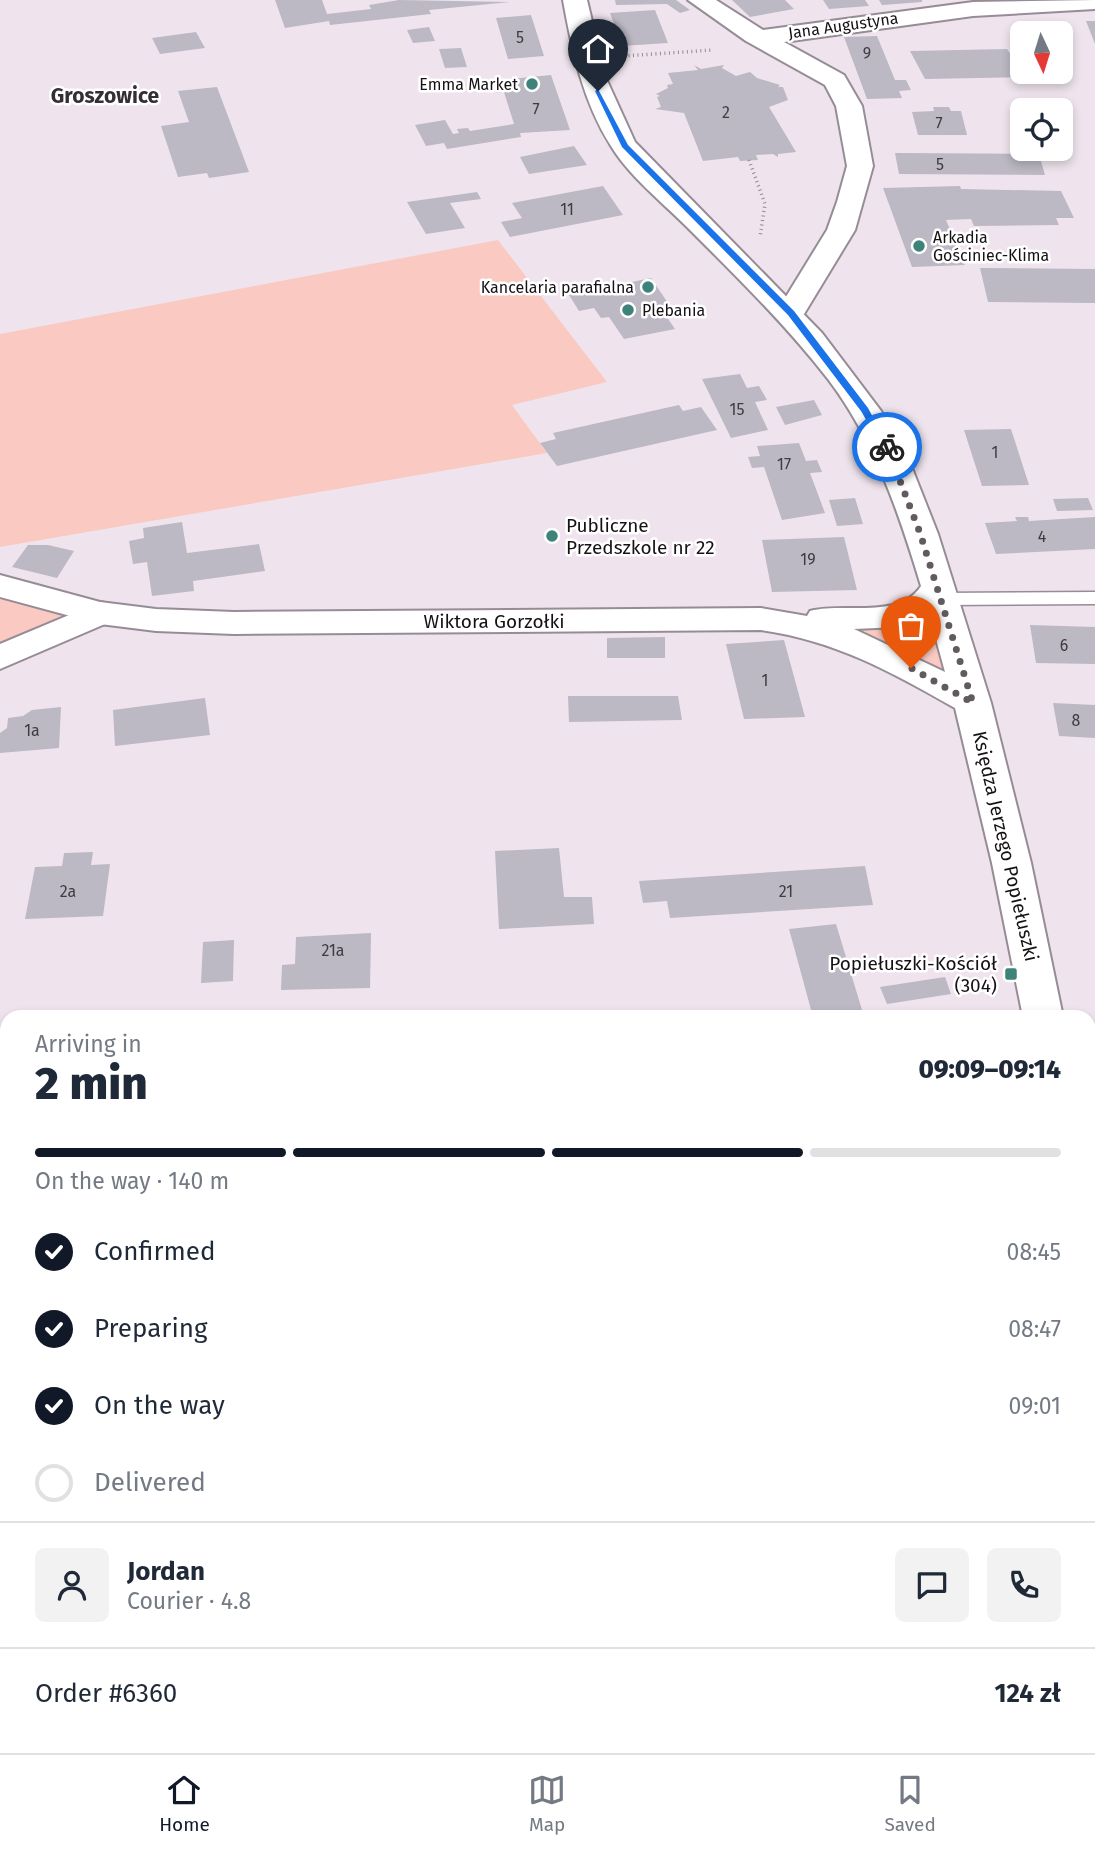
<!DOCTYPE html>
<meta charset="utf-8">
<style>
body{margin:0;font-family:"Fira Sans",sans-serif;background:#f2f2f3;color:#1f2937;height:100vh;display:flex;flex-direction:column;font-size:26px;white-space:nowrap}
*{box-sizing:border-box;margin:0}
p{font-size:23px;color:#747a83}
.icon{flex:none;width:38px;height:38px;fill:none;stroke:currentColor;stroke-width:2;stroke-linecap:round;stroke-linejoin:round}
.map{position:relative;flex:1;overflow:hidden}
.side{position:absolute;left:0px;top:1010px;width:1096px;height:744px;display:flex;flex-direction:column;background:#fff;border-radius:21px 21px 0 0;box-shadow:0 4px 10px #0003}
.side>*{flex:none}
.needle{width:46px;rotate:176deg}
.controls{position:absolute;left:1010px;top:21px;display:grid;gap:14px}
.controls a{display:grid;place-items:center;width:63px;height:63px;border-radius:10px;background:#fff;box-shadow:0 4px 10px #0003;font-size:35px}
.pin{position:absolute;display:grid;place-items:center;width:60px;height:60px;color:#fff;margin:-72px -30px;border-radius:50% 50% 50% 0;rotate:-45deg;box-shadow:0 0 7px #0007}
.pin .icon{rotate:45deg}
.courier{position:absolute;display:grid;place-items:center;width:70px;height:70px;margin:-35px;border:5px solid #1a73e8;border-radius:50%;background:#fff;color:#222;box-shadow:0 2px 9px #0007}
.summary em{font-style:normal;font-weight:800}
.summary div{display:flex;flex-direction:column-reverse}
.summary{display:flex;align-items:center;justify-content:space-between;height:119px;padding:0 35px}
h1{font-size:46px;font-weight:800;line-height:52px}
.bar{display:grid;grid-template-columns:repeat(4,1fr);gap:10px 7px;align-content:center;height:84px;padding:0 35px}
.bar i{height:9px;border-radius:5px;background:#e0e1e3}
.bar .active{background:#111827}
.bar p{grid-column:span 4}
.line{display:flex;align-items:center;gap:18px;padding:0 35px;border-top:2px solid #e0e1e3}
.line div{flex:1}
.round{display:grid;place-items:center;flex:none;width:74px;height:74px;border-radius:10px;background:#f2f2f3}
ol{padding:0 35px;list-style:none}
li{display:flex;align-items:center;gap:21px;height:77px}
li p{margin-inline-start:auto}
li .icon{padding:7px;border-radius:50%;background:#111827;color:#fff;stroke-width:4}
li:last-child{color:#747a83}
li i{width:38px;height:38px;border:4px solid #e0e1e3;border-radius:50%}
.menu{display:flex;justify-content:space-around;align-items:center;height:98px;border-top:2px solid #e0e1e3;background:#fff;font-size:19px;color:#747a83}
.menu a{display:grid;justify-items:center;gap:4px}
.menu .active{color:#111827}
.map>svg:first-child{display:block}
</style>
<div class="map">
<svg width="1095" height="1753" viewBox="0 0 1095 1753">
<rect width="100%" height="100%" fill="#efe4ed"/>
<path fill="#facac2" d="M498,240L607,382L512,405L547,453L0,547V334Z
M0,586L100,613L0,658Z
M925,606L973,703L832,631Z"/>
<path fill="#bcb8c4" d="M275,0H322L327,14L371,9L369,5L399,0L510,2L429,10L431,14L330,25L329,21L285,28Z
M615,0H676L690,10L680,13L667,4L616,5Z
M732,0H785L794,9L750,17Z
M823,0H865L869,6L829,9Z
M879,0H922V2L882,5Z
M655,10L668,43L622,46L610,13Z
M531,15L544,56L508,59L496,18Z
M1086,21H1095V44Z
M429,27L435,41L413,43L407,30Z
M196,32L205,48L160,54L152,38Z
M877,36L895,80H906L911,90L899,91L902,98L867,99L844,37Z
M461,48L467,67L445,68L439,49Z
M1007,49L1027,77L925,79L910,51Z
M694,65L701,69L724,65L722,68L736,76L750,72L757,78L780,85L778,87H783L788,100L769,107L796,152L778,154V157L773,154L756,155L758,160L740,161L738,157L703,161L684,113L655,109L661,107L657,97L660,96L656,94L668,88L667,85L673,84L668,73L698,70Z
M551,75L570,130L520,133L521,137L447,149L444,143L426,146L415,125L445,120L453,134L459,133L457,129L468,128L470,131L514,124L504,92L496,93L494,84L501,83L500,80Z
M217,87L249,172L209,178L207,173L178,177L161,126L189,122L178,91Z
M933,107H949L951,111H961L967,135H918L912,112L934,111Z
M574,146L587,165L529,174L520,157Z
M895,153L1039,154L1045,175L899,174Z
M603,186L623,215L510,237L501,222L522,218L512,203Z
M960,186L961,189L1061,191L1074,218H1056L1059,225L974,226L971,219L946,220L965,265L912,267L883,188Z
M477,192L481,199L450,203L465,228L426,234L407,202Z
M980,268L1095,269V303L988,302Z
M651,278L670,306L660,307L675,329L624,339L609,317L601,318L594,308L579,311L569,295Z
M740,374L747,388L759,386L767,400L755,402L768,430L731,438L702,379Z
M814,400L822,415L785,425L776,407Z
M679,405L683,411L701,407L717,430L557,466L540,443L556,439L553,433Z
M1011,429L1029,485L982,486L964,430Z
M799,443L806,461L817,460L822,472L810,473L825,513L782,520L764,467L752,468L748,457L760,456L757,446Z
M855,498L863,524L837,526L829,500Z
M1088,498L1093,510L1057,511L1053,499Z
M1015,517H1028L1029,521L1095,517V549L996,554L985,523L1017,521Z
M182,522L187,553L259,544L265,571L193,581L194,591L152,596L147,562L133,564L129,541L144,538L143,528Z
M844,537L857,590L772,592L762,540Z
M28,545H48L74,551L57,578L12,567Z
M1030,625L1095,627V664L1036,663Z
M665,637V658H607V638Z
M784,640L805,717L744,719L726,644Z
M568,696H678L682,720L569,722Z
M205,698L210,735L115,746L113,710Z
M1053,703L1095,705V738L1059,736Z
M61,707L59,748L0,753V733L7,728L8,718L23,716L32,710Z
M559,848L564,897H592L594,924L499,929L495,851Z
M93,852L91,865L110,864L103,916L25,919L35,867L62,866L64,853Z
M865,866L873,905L670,918L667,901L643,903L639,881Z
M836,924L862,1010L863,1017H813L789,929Z
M371,933L370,988L281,990L282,965L295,964L296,937Z
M234,940L233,981L201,983L203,942Z
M945,977L951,994L887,1004L880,987Z
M7,1241V1312L0,1313V1242Z
M6,1516L3,1545L7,1544V1571L0,1572V1517Z
M0,1743H7V1746H192V1753H0Z
M862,1746H944L945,1753H861Z"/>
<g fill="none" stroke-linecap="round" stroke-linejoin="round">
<defs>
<path id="lane" d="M1095,592V604L941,605L931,599L941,593Z"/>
<path id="street" d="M688,0H716L763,30L973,2L1095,0V9L973,16L784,42L844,75L862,106L873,166L855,230L801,319L791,322L781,319L776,313L827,230L837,202L847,166L836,106L825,85L746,41Z
M100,602L112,605L117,613L112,621L0,669V644Z"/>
<path id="secondary" d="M563,0H587L605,76L635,142L822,333L881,411L908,458L938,534L991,703L1031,863L1063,1017H1023L992,863L955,708C892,672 834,640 761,630L234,634L156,631L100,624L0,597V575L100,602L156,609L234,612L761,608L807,616L810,611C844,602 899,620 921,586C899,513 875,441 828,379C785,324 736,276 687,227C662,202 629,176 611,146C583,102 572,50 563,0ZM930,617L945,672L854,629L899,627Z
M1088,1242L1095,1245V1315L1088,1313Z"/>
</defs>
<use href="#lane" stroke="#968c95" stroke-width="3"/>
<use href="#street" stroke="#968c95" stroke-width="4"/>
<use href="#secondary" stroke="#968c95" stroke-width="4"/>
<path stroke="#938b91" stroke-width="3.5" stroke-dasharray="1 3.5" stroke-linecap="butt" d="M624,56L713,50
M749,160L765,204L760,237"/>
<use href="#lane" fill="#fff" fill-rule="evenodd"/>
<use href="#street" fill="#fff" fill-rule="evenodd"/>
<use href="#secondary" fill="#fff" fill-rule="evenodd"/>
</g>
<path fill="#1a73e8" d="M598,89L628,145L794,311L868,408L890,449H883L861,411L788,315L622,147L595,91Z"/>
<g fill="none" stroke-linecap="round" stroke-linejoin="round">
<path stroke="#615b60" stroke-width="7" stroke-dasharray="0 12.6" d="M887,447L920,533L973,703L911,668"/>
</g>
<g fill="#3d837a" stroke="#fff" stroke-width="2.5">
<circle cx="532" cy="84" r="7"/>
<circle cx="919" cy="246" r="7"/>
<circle cx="648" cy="287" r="7"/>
<circle cx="628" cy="310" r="7"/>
<circle cx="552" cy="536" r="7"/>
<rect x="1004" y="967" width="14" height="14" rx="3.5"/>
</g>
<g text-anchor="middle" stroke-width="5" stroke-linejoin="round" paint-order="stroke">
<g font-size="16" fill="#151114" stroke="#fff">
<text transform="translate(843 25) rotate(-8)" y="6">Jana Augustyna</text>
</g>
<g font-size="16" fill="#3f3b40">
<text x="520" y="43">5</text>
<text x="867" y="59">9</text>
<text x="536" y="115">7</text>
<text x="726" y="118">2</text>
<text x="939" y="129">7</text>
<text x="940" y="170">5</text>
<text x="567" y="215">11</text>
<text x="737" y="415">15</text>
<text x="995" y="458">1</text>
<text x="784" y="470">17</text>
<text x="1042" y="542">4</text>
<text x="808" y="565">19</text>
<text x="1064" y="651">6</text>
<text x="765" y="686">1</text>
<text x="1076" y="726">8</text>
<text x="32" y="736">1a</text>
<text x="68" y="897">2a</text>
<text x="786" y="897">21</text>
<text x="333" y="956">21a</text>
</g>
<g font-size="16" fill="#151114" stroke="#fff" text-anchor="end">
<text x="518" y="90">Emma Market</text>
<text x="933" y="243" text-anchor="start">Arkadia<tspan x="933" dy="18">Gościniec-Klima</tspan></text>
<text x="634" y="293">Kancelaria parafialna</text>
<text x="642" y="316" text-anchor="start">Plebania</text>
</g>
<g font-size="19" fill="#151114" stroke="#fff" text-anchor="start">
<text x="566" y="532">Publiczne<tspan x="566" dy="22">Przedszkole nr 22</tspan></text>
<text x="997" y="970" text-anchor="end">Popiełuszki-Kościół<tspan x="997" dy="22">(304)</tspan></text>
</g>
<g font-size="19" fill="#151114" stroke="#fff">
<text x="494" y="628">Wiktora Gorzołki</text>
<text transform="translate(1006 846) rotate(77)" y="7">Księdza Jerzego Popiełuszki</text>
</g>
<g font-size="21" font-weight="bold" fill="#362e35" stroke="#fff">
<text x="105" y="103">Groszowice</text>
</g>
</g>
</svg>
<div class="controls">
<a><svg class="needle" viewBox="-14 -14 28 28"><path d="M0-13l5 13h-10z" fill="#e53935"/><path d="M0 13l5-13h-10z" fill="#747a83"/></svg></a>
<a><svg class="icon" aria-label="locate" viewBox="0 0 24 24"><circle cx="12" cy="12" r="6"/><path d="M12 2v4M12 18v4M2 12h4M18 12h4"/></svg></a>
</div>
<div class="pin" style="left:911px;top:668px;background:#ea580c"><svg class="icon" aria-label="bag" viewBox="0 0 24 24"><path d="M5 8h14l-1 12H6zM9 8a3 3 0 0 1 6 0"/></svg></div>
<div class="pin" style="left:598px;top:91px;background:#1f2937"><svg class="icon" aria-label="home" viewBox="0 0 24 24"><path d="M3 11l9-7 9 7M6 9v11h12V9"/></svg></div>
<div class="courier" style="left:887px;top:447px"><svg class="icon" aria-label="bike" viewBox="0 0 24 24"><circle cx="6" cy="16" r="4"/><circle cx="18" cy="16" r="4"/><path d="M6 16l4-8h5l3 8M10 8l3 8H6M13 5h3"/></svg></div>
<section class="side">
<div class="summary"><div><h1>2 min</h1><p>Arriving in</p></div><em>09:09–09:14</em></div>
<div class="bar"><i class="active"></i><i class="active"></i><i class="active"></i><i></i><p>On the way · 140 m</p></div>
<ol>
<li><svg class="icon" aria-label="check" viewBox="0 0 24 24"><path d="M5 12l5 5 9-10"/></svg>Confirmed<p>08:45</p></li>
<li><svg class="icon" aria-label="check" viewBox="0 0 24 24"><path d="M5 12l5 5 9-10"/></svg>Preparing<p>08:47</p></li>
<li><svg class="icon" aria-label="check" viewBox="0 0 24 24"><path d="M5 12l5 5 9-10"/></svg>On the way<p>09:01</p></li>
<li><i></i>Delivered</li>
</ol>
<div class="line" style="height:126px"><a class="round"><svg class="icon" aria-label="person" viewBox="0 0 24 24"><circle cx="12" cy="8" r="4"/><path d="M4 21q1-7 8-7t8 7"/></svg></a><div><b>Jordan</b><p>Courier · 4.8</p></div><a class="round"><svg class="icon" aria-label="chat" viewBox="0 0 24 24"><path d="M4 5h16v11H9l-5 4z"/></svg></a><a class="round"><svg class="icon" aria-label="phone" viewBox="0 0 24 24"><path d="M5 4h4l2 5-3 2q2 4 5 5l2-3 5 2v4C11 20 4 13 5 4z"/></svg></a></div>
<div class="line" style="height:91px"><div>Order #6360</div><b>124 zł</b></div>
</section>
</div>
<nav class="menu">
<a class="active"><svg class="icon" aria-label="home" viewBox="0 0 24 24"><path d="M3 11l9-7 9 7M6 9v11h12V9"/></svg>Home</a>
<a><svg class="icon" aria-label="map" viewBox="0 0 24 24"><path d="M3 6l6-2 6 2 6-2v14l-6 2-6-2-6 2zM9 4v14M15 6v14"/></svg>Map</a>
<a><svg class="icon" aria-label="saved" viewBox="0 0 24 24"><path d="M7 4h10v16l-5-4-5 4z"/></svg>Saved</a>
</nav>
